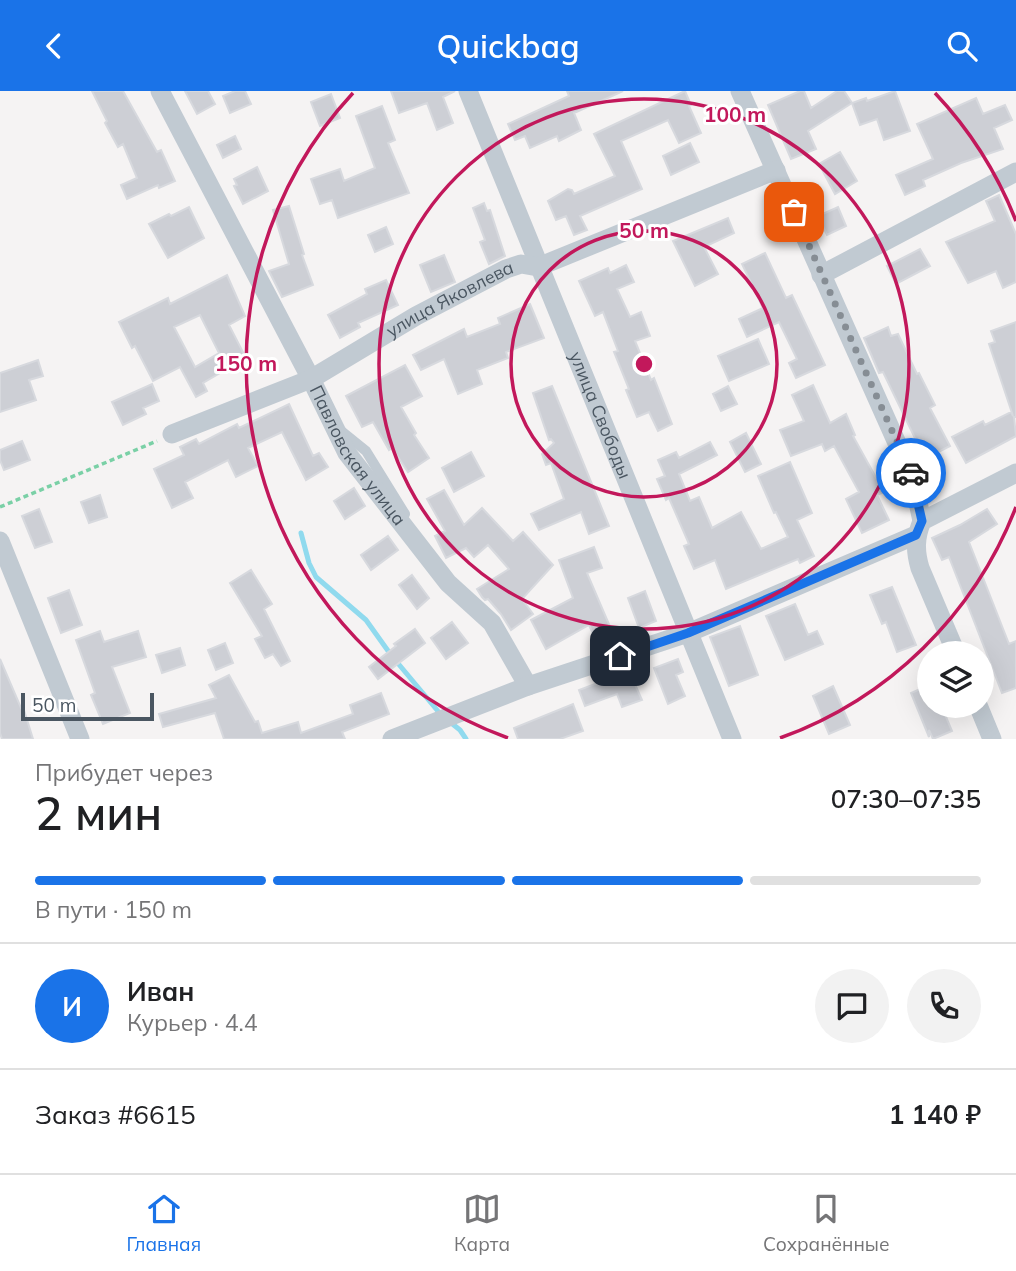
<!DOCTYPE html>
<html lang="ru">
<meta charset="utf-8">
<style>
body{margin:0;font-family:Mulish,sans-serif;background:#f2f2f2;color:#202124;height:100vh;display:flex;flex-direction:column;font-size:26px;white-space:nowrap}
*{box-sizing:border-box;margin:0}
p{font-size:23px;color:#757577}
.icon{flex:none;width:38px;height:38px;fill:none;stroke:currentColor;stroke-width:2;stroke-linecap:round;stroke-linejoin:round}
.map{position:relative;height:648px;overflow:hidden}
.drawer{display:flex;flex-direction:column;background:#fff;flex:1}
.drawer>*{flex:none}
.tools{position:absolute;left:917px;top:550px;display:grid;gap:14px}
.tools a{display:grid;place-items:center;width:77px;height:77px;border-radius:50%;background:#fff;box-shadow:0 7px 28px #0002;font-size:35px}
.scale{position:absolute;left:21px;bottom:18px;width:133px;box-sizing:border-box;padding-left:7px;border:4px solid #4a5661;border-top:0;font-size:19px;line-height:24px;white-space:nowrap;color:#4a5661;-webkit-text-stroke:5px #fff;paint-order:stroke}
.pin{position:absolute;display:grid;place-items:center;width:60px;height:60px;color:#fff;margin:-30px;border-radius:14px;box-shadow:0 4px 10px #0006}
.courier{position:absolute;display:grid;place-items:center;width:70px;height:70px;margin:-35px;border:5px solid #1a73e8;border-radius:50%;background:#fff;color:#222;box-shadow:0 2px 9px #0007}
.summary em{font-style:normal;font-weight:600}
.summary div{display:flex;flex-direction:column-reverse}
.summary{display:flex;align-items:center;justify-content:space-between;height:119px;padding:0 35px}
h1{font-size:46px;font-weight:600;line-height:52px}
.bar{display:grid;grid-template-columns:repeat(4,1fr);gap:10px 7px;align-content:center;height:84px;padding:0 35px}
.bar i{height:9px;border-radius:5px;background:#e0e0e0}
.bar .on{background:#1a73e8}
.bar p{grid-column:span 4}
.line{display:flex;align-items:center;gap:18px;padding:0 35px;border-top:2px solid #e0e0e0}
.line div{flex:1}
.round{display:grid;place-items:center;flex:none;width:74px;height:74px;border-radius:37px;background:#f2f2f2}
header{display:flex;justify-content:space-between;align-items:center;height:91px;padding:0 35px;background:#1a73e8;color:#fff;font-size:32px;font-weight:600}
.tab-bar{display:flex;justify-content:space-around;align-items:center;height:98px;border-top:2px solid #e0e0e0;background:#fff;font-size:19px;color:#757577}
.tab-bar a{display:grid;justify-items:center;gap:4px}
.tab-bar .on{color:#1a73e8}
.map>svg:first-child{display:block}
</style>
<header><svg class="icon" aria-label="back" viewBox="0 0 24 24"><path d="M15 5l-7 7 7 7"/></svg>Quickbag<svg class="icon" aria-label="search" viewBox="0 0 24 24"><circle cx="10" cy="10" r="6"/><path d="M15 15l6 6"/></svg></header>
<div class="map">
<svg width="1016" height="648" viewBox="0 0 1016 648">
<rect width="100%" height="100%" fill="#f5f3f3"/>
<g fill="none" stroke-linecap="round" stroke-linejoin="round">
<path stroke="#90daee" stroke-width="5" d="M301,442L309,472L316,486L366,529L391,564L442,625
M450,631L460,639L466,648"/>
</g>
<path fill="#cdcfd5" stroke="#d7d9de" stroke-width="2" fill-rule="evenodd" d="M92,0H123L157,61L161,59L175,90L159,97L158,94L127,108L121,94L137,87L123,53L118,56L105,32L107,30Z
M185,0H208L215,13L197,23Z
M235,0H245L251,13L230,22L223,5Z
M391,0H455L443,6L453,32L437,39L427,12L399,22Z
M567,0H623L574,22L581,39L559,50L557,45L530,57L525,45L515,49L508,33L569,5Z
M685,0L691,14L689,15L701,42L679,52L668,29L621,50L642,98L580,125L587,139L574,144L566,125L556,129L548,110L568,98L572,99L574,103L615,85L594,43Z
M800,0H804L811,17L837,0H844L852,12L808,40L816,58L791,68L768,14Z
M895,0L910,40L884,49L877,28L860,34L852,12L866,7L867,10Z
M331,3L340,27L320,35L311,11Z
M976,7L983,23L1005,14L1012,29L994,37L1003,58L961,72L923,89L925,95L905,104L896,84L933,68L917,33Z
M382,15L395,49L388,52L409,102L338,127L332,109L320,113L311,88L340,78L344,90L375,77L356,25Z
M235,45L241,58L223,67L217,54Z
M690,52L699,71L671,84L663,65Z
M840,61L857,90L835,103L819,73Z
M257,76L268,100L243,113L234,95L237,94L234,88Z
M999,104L1016,143V191L1003,197L996,180L968,192L946,151L995,130L986,110Z
M484,112L487,120L490,119L505,165L489,173L480,151L485,149L473,117Z
M289,115L304,163L302,164L313,194L282,206L269,180L289,173L273,119Z
M189,116L204,147L168,167L149,133L169,123L171,125Z
M838,116L846,135L827,144L818,125Z
M728,127L734,142L704,156L718,183L695,195L673,150Z
M386,136L393,153L375,161L368,144Z
M920,158L930,175L896,193L887,175Z
M765,162L786,207L792,204L825,274L796,287L789,272L797,268L779,231L747,246L739,228L763,217L742,173Z
M444,164L455,191L431,201L420,174Z
M626,174L634,191L617,198L630,226L641,221L650,245L635,250L651,289L654,287L672,333L658,340L649,321L637,326L626,299L629,298L614,261L618,260L603,221L595,225L579,190L608,177L610,182Z
M227,184L245,225L229,234L248,271L229,281L227,278L203,292L207,300L196,306L180,276L153,290L135,255L132,257L119,231L168,207L170,213ZM200,224L219,262L195,276L174,236Z
M386,189L398,214L358,232L360,236L340,247L328,224L367,203L365,198Z
M530,213L544,247L506,261L508,267L477,279L482,293L458,303L444,268L421,279L413,264L464,238L467,246L500,233L498,227Z
M1016,231V326H1014L1016,345L966,372L952,346L983,330L985,334L1011,321L1013,325L989,253L995,251L991,240Z
M888,236L891,245L898,243L917,283L919,282L935,314L930,317L950,355L925,368L883,281L879,282L864,247Z
M758,248L769,273L729,290L718,265Z
M38,269L43,285L29,289L36,309L0,321V282Z
M405,274L422,305L401,316L416,342L414,344L429,367L408,381L392,357L389,359L373,331L362,336L346,305Z
M152,293L159,310L143,317L146,323L123,334L112,311Z
M813,294L830,332L846,323L855,344L853,345L884,401L877,404L889,429L862,442L846,408L859,401L834,355L825,360L822,353L791,365L780,339L804,330L792,304Z
M552,295L609,435L589,443L581,421L539,439L531,423L564,408L551,372L546,374L542,363L554,352L551,348L549,349L533,302Z
M728,295L737,313L721,320L713,303Z
M289,313L313,365L319,362L328,376L306,389L282,341L248,357L258,375L236,386L228,369L185,391L193,407L172,417L154,378L184,364L180,356L196,348L199,353L237,333L239,337Z
M746,342L761,373L745,381L730,351Z
M22,350L30,369L4,379L0,369V359Z
M710,351L717,364L679,383L690,410L699,406L712,437L741,421L761,458L788,446L776,421L774,422L758,385L790,371L812,422L797,429L814,465L800,472L798,468L726,498L715,469L694,478L684,455L689,453L669,407L666,409L657,388L665,385L658,369L676,361L679,367Z
M471,361L484,385L454,401L442,377Z
M354,397L365,415L345,428L334,410Z
M444,399L464,434L482,417L513,450L523,441L553,474L522,508L533,523L511,539L501,523L488,508L485,509L482,506L477,498L509,478L488,454L474,466L466,457L446,467L435,445L445,440L427,408Z
M100,404L107,426L89,432L81,411Z
M39,418L52,451L35,457L22,425Z
M987,418L997,433L969,451L1009,553L1016,550V597L1002,602L949,466L942,469L932,447L960,434Z
M388,445L398,459L371,479L361,464Z
M594,456L602,477L587,482L611,538L594,545L589,534L546,558L531,529L573,507L559,469Z
M251,479L272,513L264,518L290,570L281,575L273,563L265,567L255,548L262,545L230,492Z
M412,484L429,507L417,518L399,494Z
M892,496L916,554L897,561L886,531L882,533L870,504Z
M69,499L82,534L61,542L48,507Z
M645,500L656,530L639,537L628,507Z
M795,513L808,544L817,540L823,553L785,569L766,525Z
M452,531L468,552L446,568L431,547Z
M740,535L758,584L729,595L710,546Z
M415,538L425,552L378,588L369,576L396,555L394,553Z
M100,540L104,551L138,540L146,566L112,576L130,622L103,633L91,604L95,602L76,549Z
M225,552L233,572L216,579L208,559Z
M180,557L185,574L162,582L156,564Z
M0,568L21,617L23,616L33,648H2L0,642Z
M678,568L683,581L676,584L685,605L668,613L654,577Z
M629,580L642,609L622,616L617,603L585,615L579,599Z
M229,584L255,631L258,630L262,642L298,631L301,642L353,623L350,614L381,602L389,623L342,641L345,648H224L215,622L163,636L159,623L216,607L209,594Z
M929,594V614H941L952,640L933,648L929,639V646L911,602Z
M833,595L850,634L829,643L813,605Z
M573,613L583,640L560,648H518L514,637Z"/>
<g fill="none" stroke-linecap="round" stroke-linejoin="round">
<path stroke="#7ad0a6" stroke-width="3.5" stroke-dasharray="5 3.5" stroke-linecap="butt" d="M0,416L157,350"/>
<path stroke="#c1cad2" stroke-width="10" d="M340,339L366,360L405,423"/>
<g stroke="#c1cad2" stroke-width="19">
<path id="s1" d="M160,0L311,288L347,362L448,492L492,532L528,595"/>
<path id="s2" d="M468,0L732,648"/>
<path d="M740,0L913,388L922,430"/>
<path d="M821,184L1016,81"/>
<path id="s3" d="M172,343L311,288L416,225L506,178L521,173L538,176L776,79"/>
<path d="M0,450L80,648"/>
<path d="M956,562L920,477C915,460 915,447 922,430L1016,382"/>
<path d="M978,614L992,648"/>
<path d="M392,648L528,595L688,542L916,444"/>
</g>
</g>
<g fill="none" stroke-linecap="round" stroke-linejoin="round">
<path stroke="#868d94" stroke-width="7" stroke-dasharray="0 12.6" d="M794,121L911,382"/>
<path stroke="#1a73e8" stroke-width="9" d="M620,565L688,542L916,444L922,430L911,382"/>
</g>
<g fill="none" stroke="#c2185b" stroke-width="3.5">
<circle cx="644" cy="273" r="133"/>
<circle cx="644" cy="273" r="265"/>
<path d="M1016 416A398 398 0 0 1 780 647M508 647A398 398 0 0 1 353 2M935 2A398 398 0 0 1 1016 130"/>
</g>
<g text-anchor="middle" stroke-width="6" stroke-linejoin="round" paint-order="stroke">
<g font-size="18" fill="#4a5661" stroke="#fff">
<text dy="6" stroke="none"><textPath href="#s3" startOffset="310">улица Яковлева</textPath></text>
<text dy="6" stroke="none"><textPath href="#s2" startOffset="350">улица Свободы</textPath></text>
<text dy="6" stroke="none"><textPath href="#s1" startOffset="415">Павловская улица</textPath></text>
</g>
</g>
<circle cx="644" cy="273" r="10" fill="#c2185b" stroke="#fff" stroke-width="3.5"/>
<g font-size="21" text-anchor="middle" font-weight="bold" fill="#c2185b" stroke="#fff" stroke-width="6" stroke-linejoin="round" paint-order="stroke">
<text x="735" y="31">100 m</text>
<text x="644" y="147">50 m</text>
<text x="246" y="280">150 m</text>
</g>
</svg>
<div class="tools">
<a><svg class="icon" aria-label="layers" viewBox="0 0 24 24"><path d="M12 4l9 5-9 5-9-5zM3 14l9 5 9-5"/></svg></a>
</div>
<div class="scale">50 m</div>
<div class="pin" style="left:794px;top:121px;background:#ea580c"><svg class="icon" aria-label="bag" viewBox="0 0 24 24"><path d="M5 8h14l-1 12H6zM9 8a3 3 0 0 1 6 0"/></svg></div>
<div class="pin" style="left:620px;top:565px;background:#1f2937"><svg class="icon" aria-label="home" viewBox="0 0 24 24"><path d="M3 11l9-7 9 7M6 9v11h12V9"/></svg></div>
<div class="courier" style="left:911px;top:382px"><svg class="icon" aria-label="car" viewBox="0 0 24 24"><path d="M5 17H2v-5l4-1 3-4h7l3 4 3 1v5h-3M9 17h6M6 11h13"/><circle cx="7" cy="17" r="2"/><circle cx="17" cy="17" r="2"/></svg></div>
</div>
<section class="drawer">
<div class="summary"><div><h1>2 мин</h1><p>Прибудет через</p></div><em>07:30–07:35</em></div>
<div class="bar"><i class="on"></i><i class="on"></i><i class="on"></i><i></i><p>В пути · 150 m</p></div>
<div class="line" style="height:126px"><b class="round" style="background:#1a73e8;color:#fff">И</b><div><b>Иван</b><p>Курьер · 4.4</p></div><a class="round"><svg class="icon" aria-label="chat" viewBox="0 0 24 24"><path d="M4 5h16v11H9l-5 4z"/></svg></a><a class="round"><svg class="icon" aria-label="phone" viewBox="0 0 24 24"><path d="M5 4h4l2 5-3 2q2 4 5 5l2-3 5 2v4C11 20 4 13 5 4z"/></svg></a></div>
<div class="line" style="height:91px"><div>Заказ #6615</div><b>1 140 ₽</b></div>
</section>
<nav class="tab-bar">
<a class="on"><svg class="icon" aria-label="home" viewBox="0 0 24 24"><path d="M3 11l9-7 9 7M6 9v11h12V9"/></svg>Главная</a>
<a><svg class="icon" aria-label="map" viewBox="0 0 24 24"><path d="M3 6l6-2 6 2 6-2v14l-6 2-6-2-6 2zM9 4v14M15 6v14"/></svg>Карта</a>
<a><svg class="icon" aria-label="saved" viewBox="0 0 24 24"><path d="M7 4h10v16l-5-4-5 4z"/></svg>Сохранённые</a>
</nav>
